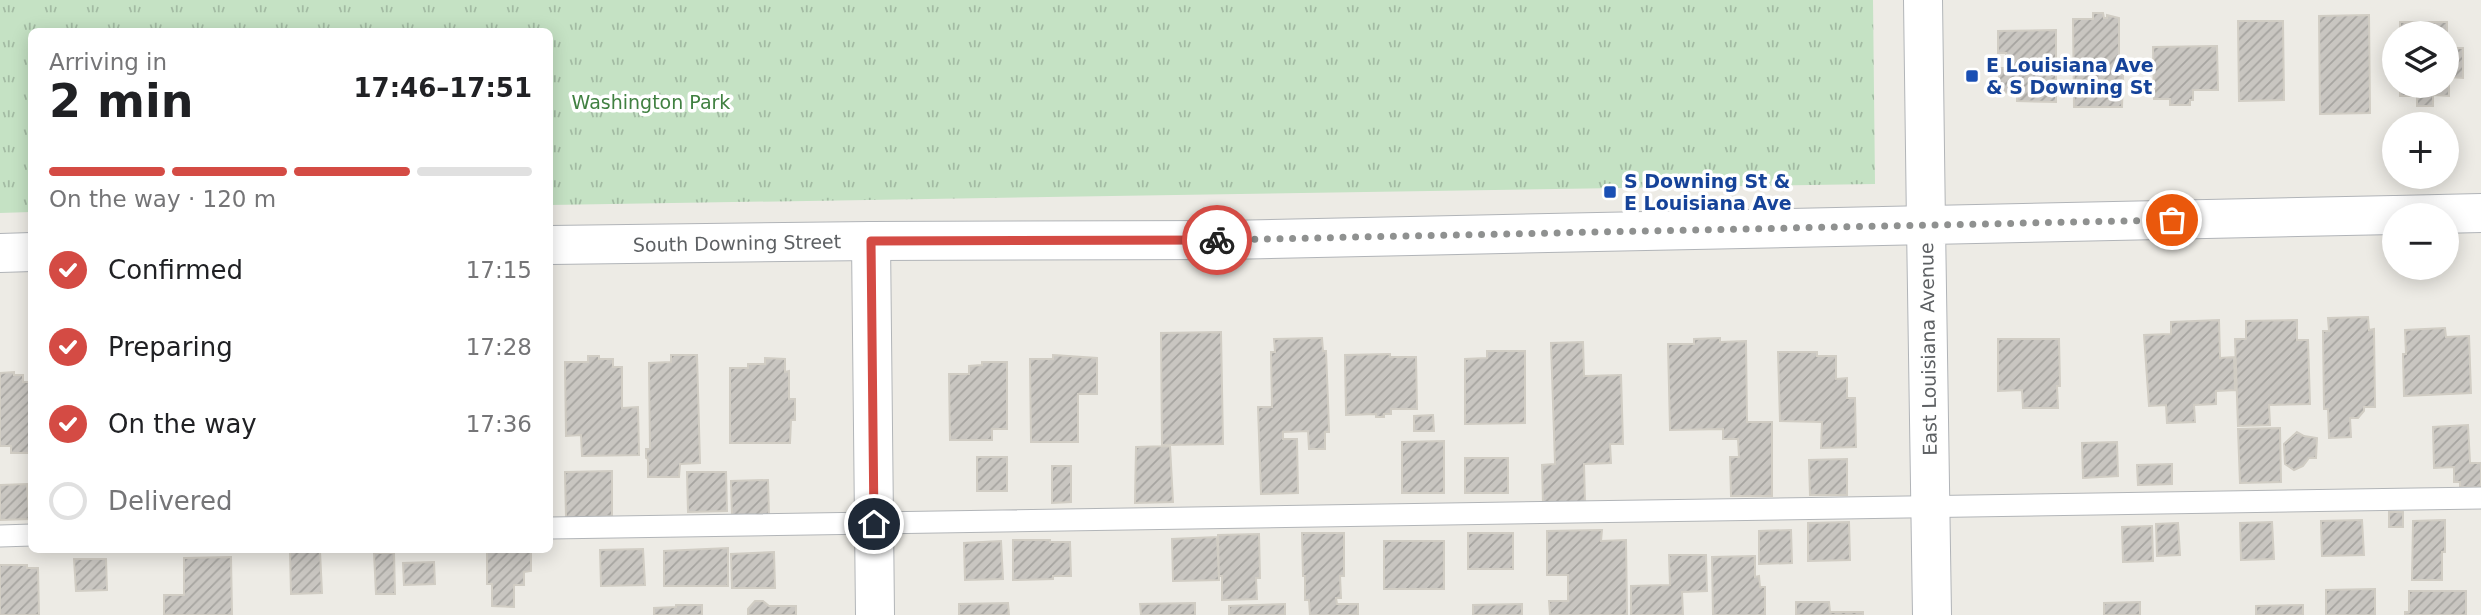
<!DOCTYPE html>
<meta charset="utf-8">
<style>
body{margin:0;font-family:"DejaVu Sans",sans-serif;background:#f2f2f2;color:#202124;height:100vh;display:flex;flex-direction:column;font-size:26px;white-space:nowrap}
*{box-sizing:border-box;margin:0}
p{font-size:23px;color:#757577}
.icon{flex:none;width:38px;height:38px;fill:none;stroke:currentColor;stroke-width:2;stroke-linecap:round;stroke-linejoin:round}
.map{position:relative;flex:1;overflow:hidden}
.side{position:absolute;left:28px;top:28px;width:525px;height:525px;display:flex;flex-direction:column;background:#fff;border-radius:10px;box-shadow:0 4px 18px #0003}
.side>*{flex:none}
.buttons{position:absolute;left:2382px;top:21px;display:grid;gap:14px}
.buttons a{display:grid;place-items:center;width:77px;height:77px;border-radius:50%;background:#fff;box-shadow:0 4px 18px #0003;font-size:35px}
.pin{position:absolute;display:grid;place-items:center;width:60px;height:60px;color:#fff;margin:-30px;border:4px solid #fff;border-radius:50%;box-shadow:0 2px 7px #0007}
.courier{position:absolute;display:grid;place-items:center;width:70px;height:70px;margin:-35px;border:5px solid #d44b44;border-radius:50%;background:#fff;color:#222;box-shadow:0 2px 9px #0007}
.overview em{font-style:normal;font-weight:700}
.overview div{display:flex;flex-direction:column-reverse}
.overview{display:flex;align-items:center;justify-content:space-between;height:119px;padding:0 21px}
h1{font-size:46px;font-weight:700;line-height:52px}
.bar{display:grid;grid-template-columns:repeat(4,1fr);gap:10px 7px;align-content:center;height:84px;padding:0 21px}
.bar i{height:9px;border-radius:5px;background:#e0e0e0}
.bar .on{background:#d44b44}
.bar p{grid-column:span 4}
ol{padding:0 21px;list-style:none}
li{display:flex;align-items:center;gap:21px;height:77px}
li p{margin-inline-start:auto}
li .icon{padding:7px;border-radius:50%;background:#d44b44;color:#fff;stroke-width:4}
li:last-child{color:#757577}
li i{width:38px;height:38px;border:4px solid #e0e0e0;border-radius:50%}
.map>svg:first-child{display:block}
</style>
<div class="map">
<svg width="2481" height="615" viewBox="0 0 2481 615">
<defs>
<pattern id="park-tufts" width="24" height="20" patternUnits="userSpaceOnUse" patternTransform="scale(1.75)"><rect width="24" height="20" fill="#c5e2c4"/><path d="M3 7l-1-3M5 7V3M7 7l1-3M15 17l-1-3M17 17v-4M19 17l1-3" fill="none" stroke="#a3bba3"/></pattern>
<pattern id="building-hatch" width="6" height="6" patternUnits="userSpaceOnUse" patternTransform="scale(1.75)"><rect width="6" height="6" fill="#c9c6c1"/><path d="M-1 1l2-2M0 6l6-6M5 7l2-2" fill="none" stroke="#a6a4a0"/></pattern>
</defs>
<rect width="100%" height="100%" fill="#edebe5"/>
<path fill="url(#park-tufts)" d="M0,0H1873L1875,184L550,205V32H32L31,212L0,213Z"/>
<path fill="url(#building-hatch)" stroke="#d1cdc4" stroke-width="2" d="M2093,13H2103L2104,18H2107V15L2119,18V75H2123L2122,107H2074L2073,19H2093Z
M2369,15L2370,113L2320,114L2319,16Z
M2238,21H2283L2284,100L2239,101Z
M2400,22H2447V48H2463V78L2449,77V96L2433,95V106H2417V96H2400V86H2446V33H2400Z
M2056,30V102L2017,101V92L1999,93V68H2006V53H1998V31Z
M2217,46L2218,90H2193V100H2190V105H2170V99H2154L2153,47Z
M2368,317L2369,330L2374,329L2375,407H2364V411L2358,418H2350L2351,437L2329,438L2328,409H2324L2323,331H2329L2328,318Z
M2219,320L2220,358L2234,357L2235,390L2216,391V404L2194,405L2195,422L2167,423L2166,405L2149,406L2144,335L2171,334V322Z
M2297,320V340H2308L2310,404L2269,405L2270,425L2238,426L2235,339H2246V321Z
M2445,328L2446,337L2469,336L2471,393L2404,396L2403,354H2406L2405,330Z
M1221,332L1223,444L1162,445L1161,333Z
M1322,338L1323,351H1326L1328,401L1329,432H1325V449H1309L1308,431L1283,432V439H1297L1298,493L1261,494L1258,407H1272L1271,352H1275L1274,339Z
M1720,338V342L1746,341L1747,422H1772V496H1731L1730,457H1739L1738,439H1723V429L1670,430L1668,344H1694V339Z
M1998,339H2059L2060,386H2057L2058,408H2023L2022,390L1998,391Z
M1583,342L1584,376L1621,375L1623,444H1610L1611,463L1584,464L1585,503L1543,505L1542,465L1555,464L1551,343Z
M1487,351H1525V423L1465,424V359L1487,358Z
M1778,352H1817V356H1836V379L1847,378V398H1855L1856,447L1821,448L1822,422L1780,421Z
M1390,354V357H1416L1417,409H1391V414H1384V417H1376V414L1346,415L1345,355Z
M671,355H697L700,463L680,464L679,477H648V459L646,458V449H650L649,363L671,362Z
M1053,355L1097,358V394H1078V442H1031L1030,359H1053Z
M588,356H599V359H613V367H622V408L638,407L639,455L582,456L581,435L566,436L565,362H588Z
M765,358L785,359V372L789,371V399H795V420H791L790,443H730V368H748V364H765Z
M982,362H1007V429H992V440H950L949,374H969V366L982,365Z
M14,372V375H23V382H32V453H11V446H0V373Z
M1433,415L1434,431H1414V416Z
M2468,425L2470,463H2481V487H2460V482H2454V467L2434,468L2433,427Z
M2280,428L2281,482L2240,483L2238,429Z
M2297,432L2304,436L2317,438L2316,458H2309L2303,466L2294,470L2285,464L2284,444Z
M1444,441V493H1402V442Z
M2117,442L2118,476L2083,478L2082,443Z
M1170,446L1173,502L1135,503L1136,447Z
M977,457H1007V491H977Z
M1465,458H1508V493H1465Z
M1847,459V495H1810L1809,460Z
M2172,464V484L2138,485L2137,465Z
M1052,466H1071V502L1052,503Z
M612,471V516L566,518L565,472Z
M687,472H726L727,511L688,512Z
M768,480L769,516L732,517L731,481Z
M27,484L29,519L0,520V485Z
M2389,512H2403V527H2389Z
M2362,520L2364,555L2322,556L2321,521Z
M2445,520V552H2442V580H2412L2413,521Z
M1849,522L1850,560L1808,561V523Z
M2272,522L2274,559L2241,560L2240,523Z
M2178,523L2180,555L2157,556L2156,524Z
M2152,526L2153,561L2123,562L2122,527Z
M1602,530L1601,541L1626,540L1627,615H1550L1549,601H1568V575H1547V531Z
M1791,530L1792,563L1759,564V531Z
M1302,533H1344V576H1340L1341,598H1336L1337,604H1358V615H1310L1309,600H1305V576H1303Z
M1468,533H1513V569H1468Z
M1259,534L1260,578H1256L1257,599L1222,600V576H1219L1218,535Z
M1217,537L1219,580L1173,581L1172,539Z
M1013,540H1050V542H1070L1071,576H1053V579L1013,580Z
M1001,541L1003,579L965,580L964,543Z
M1384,541H1444V589H1384Z
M728,548V586H664V551Z
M643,549L645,585L601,586L600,550Z
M487,550H522V552H531V571L524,572V585H514V607L492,606V584H487Z
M320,551L322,593L291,594L290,552Z
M774,552L775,588H732L731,554Z
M374,553H394L395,594H376Z
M1669,555H1706L1707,591L1682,592L1683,615H1631V586L1670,585Z
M1755,556V577L1759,576L1760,587H1765V615H1713L1712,557Z
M231,557L232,615H164V595H184V558Z
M74,559H106L107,590L76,591Z
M434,562L435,584L404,585L403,563Z
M0,565H27V568H38L39,615H0Z
M2375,589V615H2326V590Z
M2409,591H2466V615H2405V612H2409Z
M755,601H763L769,606H796V615H748V609Z
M1796,602H1829L1830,612H1863V615H1796Z
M2140,602V615H2104V603Z
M1008,603L1009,615H959V604Z
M1195,603V615H1141L1140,604Z
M1285,604V615H1229V606Z
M1522,604V615H1473V605Z
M676,605H702V615H654V608L676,607Z
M2303,605V615H2256V606Z"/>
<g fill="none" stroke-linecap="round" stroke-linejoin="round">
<defs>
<path id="service" d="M550,528L2481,498
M0,536L32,535"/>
<path id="minor" d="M871,241L875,615"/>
<path id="tertiary" d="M1923,0L1926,225"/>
<path id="secondary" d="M2396,215L2481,213
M1926,225L1932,615
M550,245L871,241L1226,240L2394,215
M0,253L32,252"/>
</defs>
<use href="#service" stroke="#b2b5b8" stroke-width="23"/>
<use href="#minor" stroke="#b2b5b8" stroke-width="40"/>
<use href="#tertiary" stroke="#b2b5b8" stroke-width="40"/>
<use href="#secondary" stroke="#b1b4b8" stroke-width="40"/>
<use href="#service" stroke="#fff" stroke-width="21"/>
<use href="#minor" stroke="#fff" stroke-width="38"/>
<use href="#tertiary" stroke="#fff" stroke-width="38"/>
<use href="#secondary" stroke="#fff" stroke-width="38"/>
</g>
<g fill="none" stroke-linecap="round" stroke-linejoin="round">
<path stroke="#8f9190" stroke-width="7" stroke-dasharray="0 12.6" d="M1217,240L2172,220"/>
<path stroke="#d44b44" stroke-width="9" d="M874,524L871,241L1217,240"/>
</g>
<g fill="#1a4fb4" stroke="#fff" stroke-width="2.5">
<rect x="1965" y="69" width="14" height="14" rx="3.5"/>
<rect x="1603" y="185" width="14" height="14" rx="3.5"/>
</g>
<g text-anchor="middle" stroke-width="7" stroke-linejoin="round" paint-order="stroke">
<g font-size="19" font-weight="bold" fill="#164399" stroke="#fff" text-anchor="start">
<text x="1986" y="72">E Louisiana Ave<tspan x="1986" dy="22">&amp; S Downing St</tspan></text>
<text x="1624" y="188">S Downing St &amp;<tspan x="1624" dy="22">E Louisiana Ave</tspan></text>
</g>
<g font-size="19" fill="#408041" stroke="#fff">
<text x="651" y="109">Washington Park</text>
</g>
<g font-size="19" fill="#5d6063" stroke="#fff">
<text transform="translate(737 243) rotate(-1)" y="7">South Downing Street</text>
<text transform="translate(1928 349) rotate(-91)" y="7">East Louisiana Avenue</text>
</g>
</g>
</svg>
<div class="buttons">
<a><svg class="icon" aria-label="layers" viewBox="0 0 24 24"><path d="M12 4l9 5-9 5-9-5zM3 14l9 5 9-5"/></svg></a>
<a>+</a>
<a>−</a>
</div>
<div class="pin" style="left:2172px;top:220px;background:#ea580c"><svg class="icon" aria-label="bag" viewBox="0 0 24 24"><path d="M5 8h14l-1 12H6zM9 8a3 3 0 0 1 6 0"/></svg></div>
<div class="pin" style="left:874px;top:524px;background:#1f2937"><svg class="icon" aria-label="home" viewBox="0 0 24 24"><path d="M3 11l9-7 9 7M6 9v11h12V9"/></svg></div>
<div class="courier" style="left:1217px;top:240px"><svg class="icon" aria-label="bike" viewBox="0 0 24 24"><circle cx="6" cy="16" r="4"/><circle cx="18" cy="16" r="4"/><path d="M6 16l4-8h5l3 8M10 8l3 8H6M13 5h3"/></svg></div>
<section class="side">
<div class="overview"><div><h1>2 min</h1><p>Arriving in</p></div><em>17:46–17:51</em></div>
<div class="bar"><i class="on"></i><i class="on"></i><i class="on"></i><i></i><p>On the way · 120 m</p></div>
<ol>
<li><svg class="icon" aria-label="check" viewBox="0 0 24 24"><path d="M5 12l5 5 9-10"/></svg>Confirmed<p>17:15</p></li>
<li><svg class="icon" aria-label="check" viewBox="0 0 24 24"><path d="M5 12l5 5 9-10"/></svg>Preparing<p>17:28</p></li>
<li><svg class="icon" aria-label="check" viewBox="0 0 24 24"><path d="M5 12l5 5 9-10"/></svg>On the way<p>17:36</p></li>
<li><i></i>Delivered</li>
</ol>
</section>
</div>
